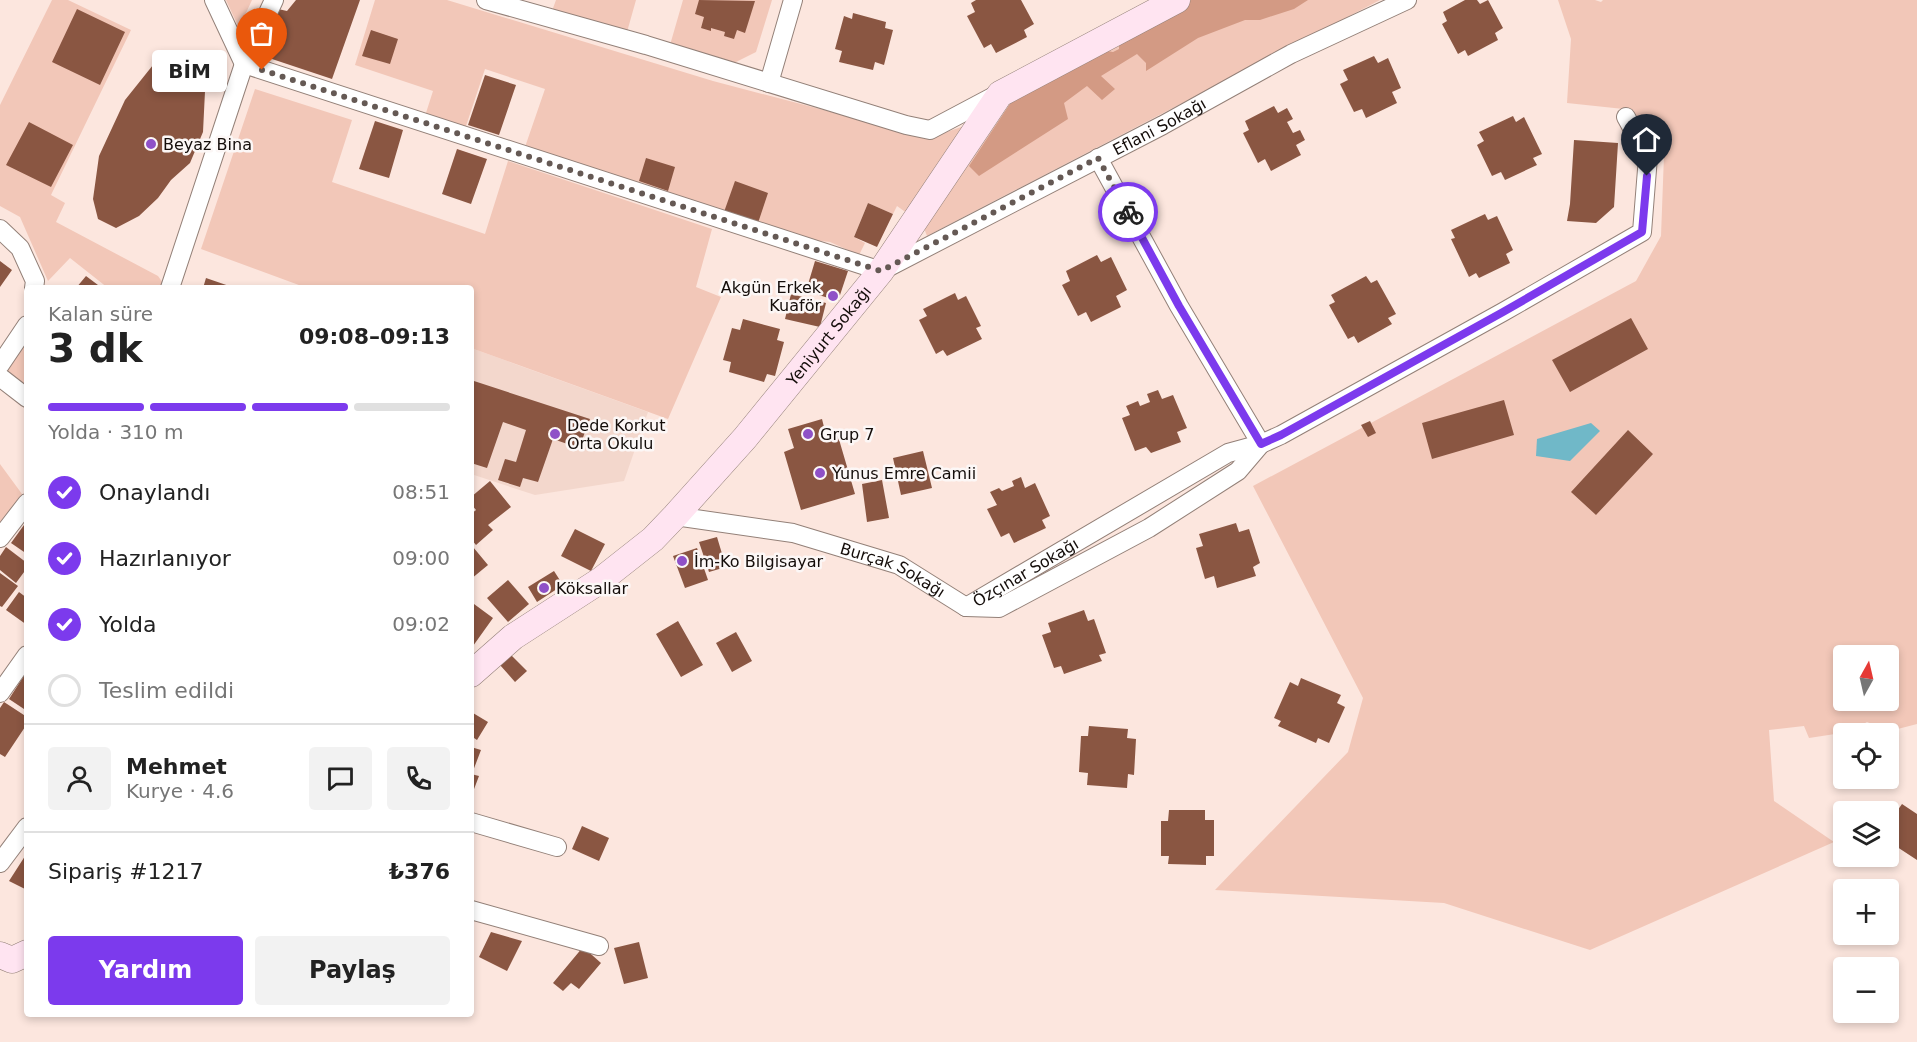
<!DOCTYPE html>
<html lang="tr">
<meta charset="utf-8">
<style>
body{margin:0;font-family:"DejaVu Sans",sans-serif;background:#f2f2f2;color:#222;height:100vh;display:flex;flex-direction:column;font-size:22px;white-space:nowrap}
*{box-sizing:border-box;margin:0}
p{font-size:20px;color:#767676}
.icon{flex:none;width:33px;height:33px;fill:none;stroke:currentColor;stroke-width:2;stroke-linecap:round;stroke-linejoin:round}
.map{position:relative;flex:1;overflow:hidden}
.details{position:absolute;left:24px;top:285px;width:450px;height:732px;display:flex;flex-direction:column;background:#fff;border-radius:6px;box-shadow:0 3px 9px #0003}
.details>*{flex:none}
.needle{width:39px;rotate:8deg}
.fabs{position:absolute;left:1833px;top:645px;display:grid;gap:12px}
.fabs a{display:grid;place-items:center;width:66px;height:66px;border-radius:6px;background:#fff;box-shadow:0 3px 9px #0003;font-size:30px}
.pin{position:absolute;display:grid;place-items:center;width:51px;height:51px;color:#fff;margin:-62px -26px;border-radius:50% 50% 50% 0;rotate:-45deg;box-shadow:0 0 6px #0007}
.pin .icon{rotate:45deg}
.courier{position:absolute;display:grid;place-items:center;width:60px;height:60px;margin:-30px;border:4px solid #7c3aed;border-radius:50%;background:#fff;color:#222;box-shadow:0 2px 8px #0007}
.bubble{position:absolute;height:42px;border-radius:6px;background:#fff;box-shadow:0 3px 9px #0003;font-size:20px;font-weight:800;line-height:42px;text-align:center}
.headline em{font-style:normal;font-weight:800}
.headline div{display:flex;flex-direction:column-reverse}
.headline{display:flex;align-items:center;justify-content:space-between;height:102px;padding:0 24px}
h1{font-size:39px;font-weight:800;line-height:45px}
.bar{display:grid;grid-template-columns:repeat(4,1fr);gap:9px 6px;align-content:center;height:72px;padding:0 24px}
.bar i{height:8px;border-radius:4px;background:#e0e0e0}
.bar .current{background:#7c3aed}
.bar p{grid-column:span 4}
.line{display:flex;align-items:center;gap:15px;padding:0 24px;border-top:2px solid #e0e0e0}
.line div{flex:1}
.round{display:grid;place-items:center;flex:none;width:63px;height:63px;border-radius:6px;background:#f2f2f2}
ol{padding:0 24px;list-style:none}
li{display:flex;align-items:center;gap:18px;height:66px}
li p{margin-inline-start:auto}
li .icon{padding:6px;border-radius:50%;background:#7c3aed;color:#fff;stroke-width:4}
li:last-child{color:#767676}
li i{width:33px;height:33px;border:3px solid #e0e0e0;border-radius:50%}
.cta{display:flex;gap:12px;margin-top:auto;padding:12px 24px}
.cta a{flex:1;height:69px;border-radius:6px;background:#7c3aed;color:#fff;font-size:24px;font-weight:800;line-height:69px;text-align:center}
.cta a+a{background:#f2f2f2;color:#222}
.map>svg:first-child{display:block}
</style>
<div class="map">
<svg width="1917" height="1042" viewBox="0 0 1917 1042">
<rect width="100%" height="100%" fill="#fce6de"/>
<path fill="#f3d7cc" d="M471,348L648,412L624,481L535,495L471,474Z"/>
<path fill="#f2c7b8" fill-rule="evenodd" d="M52,0H68L131,30L51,195L65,203L56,222L158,276L163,283L161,288H108L70,258L48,281L20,217L0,206V105Z
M226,0H252L239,28Z
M375,0H447L713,81L911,133L932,137L964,126L911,216L897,206L893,214L868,203L854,237L865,243L859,255L830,242L811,240L525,147L545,89L485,69L465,129L425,116L433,91L355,65Z
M556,0H636L627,32L552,11Z
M683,0H772L756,52L734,63L670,45Z
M1200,0H1380L927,236L924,228L1012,101Z
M1558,0H1595L1601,2L1603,0H1917V724L1890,731L1867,722L1848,732L1809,738L1804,726L1769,730L1774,801L1834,842L1590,950L1444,903L1215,890L1348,752L1363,698L1253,486L1636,281L1661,236L1664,155L1633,110L1567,103L1571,39ZM1844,656H1888V700H1844Z
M255,89L352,120L332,182L485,234L508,161L712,229L696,287L721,297L668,419L471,348V288H307L201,249Z
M27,340V390L6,373L7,364Z
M0,464L22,494L0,523Z"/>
<path fill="#d39a84" d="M1191,0H1308L1294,9L1260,20H1245L1198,38L1146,71V63L1137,54L1101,76L1115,89L1102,100L1087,86L1064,103L1068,119L979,176L969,166L1013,99L1096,49L1113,52L1119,49V39Z"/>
<path fill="#70b8c8" d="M1591,423L1600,431L1570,461L1536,456L1537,439Z"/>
<path fill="#8a5642" d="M296,0H360L332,79L263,56L278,9L287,11Z
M699,0L755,1L745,33L737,30L734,39L724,36L725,32L711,28V31L701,28L704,17L695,14Z
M976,0H1021L1034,24L1024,30L1027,37L996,53L991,44L984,48L967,16L975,12L971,3Z
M1465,0H1477L1480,4L1488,0L1503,28L1495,33L1498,40L1468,56L1465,50L1458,54L1442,24L1447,21L1443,12Z
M77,9L125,32L100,85L52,62Z
M853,13L886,22L885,28L893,30L884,65L875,62L873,70L839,62L842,51L835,49L844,16L852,19Z
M371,30L398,39L390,64L362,56Z
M184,50L197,55L206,71L203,132L190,163L171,180L158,198L139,216L116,228L98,219L93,199L99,156L125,100L153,65L168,53Z
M1374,56L1378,63L1388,58L1401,88L1392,92L1397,103L1366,118L1362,109L1354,112L1340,84L1348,80L1343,70Z
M485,75L516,85L499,135L468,125Z
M1274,106L1278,113L1287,108L1293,119L1287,122L1293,133L1300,130L1305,140L1296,145L1301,155L1271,171L1265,159L1258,163L1243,133L1249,130L1245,121Z
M1513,116L1516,122L1524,117L1542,154L1533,158L1537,165L1505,180L1501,172L1492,176L1477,145L1484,141L1479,132Z
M375,121L403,130L389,178L359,169Z
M29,122L73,145L51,187L6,165Z
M1574,140L1618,143L1614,207L1596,223L1567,221L1570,204Z
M457,149L487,159L471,204L442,194Z
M646,158L675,167L668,191L639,181Z
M735,181L768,193L758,223L724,212Z
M868,203L893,214L877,247L854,237Z
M1485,214L1488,220L1497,216L1513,250L1506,254L1510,263L1479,278L1476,273L1469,277L1451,239L1455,238L1451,230Z
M1097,255L1101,262L1111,257L1127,290L1116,296L1121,307L1091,322L1086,312L1078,316L1062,285L1070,281L1066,271Z
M0,261L12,270L0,287Z
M815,261L848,271L838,301L806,291Z
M86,276L102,288H76Z
M1366,276L1371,283L1377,280L1396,314L1388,318L1392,324L1358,343L1354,336L1348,339L1329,305L1335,302L1331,295Z
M206,278L235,288H203Z
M955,293L958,300L966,296L981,326L976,328L982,339L947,356L943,350L936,354L919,320L927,316L923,309Z
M791,294L826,303L820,327L785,319Z
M1631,318L1648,349L1570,392L1552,360Z
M743,319L780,329L777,340L784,342L775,376L767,374L764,382L729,372L731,362L723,360L732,328L740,330Z
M474,381L590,419L579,448L553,439L538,482L523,478L520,487L498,480L505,459L516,462L526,430L503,422L487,468L471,463V421L474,412L471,411V390Z
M1158,390L1162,399L1173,395L1187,428L1177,432L1181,442L1151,453L1146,447L1135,451L1122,418L1130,415L1126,406L1138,401L1140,406L1150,402L1147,394Z
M1504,400L1514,435L1432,459L1422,423Z
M822,419L827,439L838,436L855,494L801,510L784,452L794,448L788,429Z
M1370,421L1376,433L1368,437L1361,425Z
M1628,430L1653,454L1596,515L1571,492Z
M923,451L932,488L901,495L893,458Z
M1021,477L1025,488L1035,483L1050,516L1042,520L1046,528L1014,543L1009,533L1001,537L987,509L997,505L990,492L999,488L1002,491L1014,486L1012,481Z
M882,480L889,518L867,522L862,484Z
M490,481L511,507L488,525L493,530L476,545L471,539V514L476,510L471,504V497Z
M1236,523L1239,532L1249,529L1260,563L1253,567L1256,576L1217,588L1214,576L1205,579L1196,548L1203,546L1199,534Z
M24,525L27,527V554L11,543Z
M575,529L605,544L591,571L561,556Z
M717,537L726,567L709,572L699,542Z
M6,547L27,563V568L16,583L0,570V556Z
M473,547L488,565L471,579V548Z
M697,548L708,580L685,588L673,556Z
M554,571L563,585L537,602L528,587Z
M0,573L18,586L2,607L0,606Z
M508,580L529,604L508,622L487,598Z
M19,592L27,598V625L6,610Z
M474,604L493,618L473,646L471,645V608Z
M1084,610L1088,621L1094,619L1106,653L1099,655L1102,661L1064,674L1061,666L1054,668L1042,635L1051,632L1048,623Z
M678,621L703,665L681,677L656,634Z
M736,632L752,661L732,672L716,643Z
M511,655L527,671L515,682L500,665Z
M27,671V711L9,699Z
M1301,678L1341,695L1337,703L1345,707L1329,743L1318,738L1316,743L1278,726L1281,721L1274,718L1290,682L1298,686Z
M4,702L27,717V724L5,757L0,754V708Z
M473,713L488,722L477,740L471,736V716Z
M1089,726L1128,729L1127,738L1136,739L1134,775L1128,774L1127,788L1087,785L1088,773L1079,772L1081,736H1088Z
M471,747L481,750L473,771L471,770Z
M471,774L479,776L471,797Z
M1902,804L1917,814V860L1888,841V824Z
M1169,810H1205V820H1214V856H1206V865L1168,864L1169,856H1161V821H1168Z
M582,826L609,838L599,861L572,849Z
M27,853V890L9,881Z
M491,932L522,941L507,971L479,957Z
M639,942L648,978L624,984L614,948Z
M583,947L601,963L579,989L571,983L563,991L553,983Z"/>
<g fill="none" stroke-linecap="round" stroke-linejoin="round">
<defs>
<g id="street">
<path id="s1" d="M214,0L244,64L881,271L1163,125L1291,54L1407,0"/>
<path d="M486,0L646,45L906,125L930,130L996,95"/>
<path d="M769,83L793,0"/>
<path d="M1098,158L1179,306L1261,444"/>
<path d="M0,229L20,248L35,281L34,288"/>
<path d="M170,288L244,64L274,0"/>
<path d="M0,365L27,325"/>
<path d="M0,377L27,398"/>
<path id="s2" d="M675,516L793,533L899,565L966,607"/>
<path d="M0,538L27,503"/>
<path id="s3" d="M966,607L1228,453L1261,444L1281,435L1503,312L1642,232L1648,157L1626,117"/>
<path d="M966,607L999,608L1149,528L1238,471L1261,444"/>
<path d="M0,693L27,655"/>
<path d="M471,822L557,847"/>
<path d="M0,863L27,827"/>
<path d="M471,910L599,946"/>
</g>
<g id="secondary">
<path id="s4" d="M471,674L513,637L601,580L653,539L675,516L745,438L881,271L1000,94L1177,0"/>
<path d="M0,955L12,960L27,953"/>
</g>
</defs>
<use href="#street" stroke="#938078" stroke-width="20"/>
<use href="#secondary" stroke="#938078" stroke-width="27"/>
<use href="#street" stroke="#fff" stroke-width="18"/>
<use href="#secondary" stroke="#ffe4f1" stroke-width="26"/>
</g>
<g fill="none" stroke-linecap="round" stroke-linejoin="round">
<path stroke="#655954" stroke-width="6" stroke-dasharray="0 10.8" d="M262,70L881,271L1098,158L1128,212"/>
<path stroke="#7c3aed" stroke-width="8" d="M1128,212L1179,306L1261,444L1281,435L1503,312L1642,232L1647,176"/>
</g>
<g fill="#8f51c7" stroke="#fcf7f6" stroke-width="2">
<circle cx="151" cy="144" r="6"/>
<circle cx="833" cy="296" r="6"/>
<circle cx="555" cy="434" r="6"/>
<circle cx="808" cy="434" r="6"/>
<circle cx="820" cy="473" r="6"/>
<circle cx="682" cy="561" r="6"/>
<circle cx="544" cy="588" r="6"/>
</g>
<g text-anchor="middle" stroke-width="5" stroke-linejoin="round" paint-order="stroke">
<g font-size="16" fill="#140d0a" stroke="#fcf7f6">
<text dy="6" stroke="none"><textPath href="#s1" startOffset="1054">Eflani Sokağı</textPath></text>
<text dy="6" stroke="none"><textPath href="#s4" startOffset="496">Yeniyurt Sokağı</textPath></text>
<text dy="6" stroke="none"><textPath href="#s2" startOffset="226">Burçak Sokağı</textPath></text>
<text dy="6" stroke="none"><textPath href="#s3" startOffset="69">Özçınar Sokağı</textPath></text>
</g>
<g font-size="16" fill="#140d0a" stroke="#fcf7f6" text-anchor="start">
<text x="163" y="150">Beyaz Bina</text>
<text x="821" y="293" text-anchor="end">Akgün Erkek<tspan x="821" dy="18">Kuaför</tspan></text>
<text x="567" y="431">Dede Korkut<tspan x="567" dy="18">Orta Okulu</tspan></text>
<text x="820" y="440">Grup 7</text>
<text x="832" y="479">Yunus Emre Camii</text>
<text x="694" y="567">İm-Ko Bilgisayar</text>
<text x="556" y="594">Köksallar</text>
</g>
</g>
</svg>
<div class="fabs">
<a><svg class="needle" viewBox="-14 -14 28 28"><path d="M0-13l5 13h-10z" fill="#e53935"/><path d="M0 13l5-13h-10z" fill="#767676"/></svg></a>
<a><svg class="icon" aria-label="locate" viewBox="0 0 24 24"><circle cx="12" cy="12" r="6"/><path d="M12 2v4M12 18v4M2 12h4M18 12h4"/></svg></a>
<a><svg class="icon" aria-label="layers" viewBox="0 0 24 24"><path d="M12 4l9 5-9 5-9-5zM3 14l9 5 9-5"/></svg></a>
<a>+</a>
<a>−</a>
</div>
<div class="pin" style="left:262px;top:70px;background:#ea580c"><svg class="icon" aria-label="bag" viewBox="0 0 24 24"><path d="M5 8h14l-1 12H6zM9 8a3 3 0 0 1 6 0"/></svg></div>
<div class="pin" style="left:1647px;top:176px;background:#1f2937"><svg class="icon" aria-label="home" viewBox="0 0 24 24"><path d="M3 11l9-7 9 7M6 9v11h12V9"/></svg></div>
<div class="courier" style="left:1128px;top:212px"><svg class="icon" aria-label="bike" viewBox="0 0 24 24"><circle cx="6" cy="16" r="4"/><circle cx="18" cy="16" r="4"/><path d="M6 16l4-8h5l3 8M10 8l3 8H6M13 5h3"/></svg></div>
<div class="bubble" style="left:152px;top:50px;width:75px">BİM</div>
<section class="details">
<div class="headline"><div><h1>3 dk</h1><p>Kalan süre</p></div><em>09:08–09:13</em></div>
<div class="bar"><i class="current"></i><i class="current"></i><i class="current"></i><i></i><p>Yolda · 310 m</p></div>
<ol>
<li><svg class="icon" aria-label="check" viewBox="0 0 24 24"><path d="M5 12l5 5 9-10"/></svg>Onaylandı<p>08:51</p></li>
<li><svg class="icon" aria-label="check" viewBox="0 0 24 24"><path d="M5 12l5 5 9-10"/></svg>Hazırlanıyor<p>09:00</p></li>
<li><svg class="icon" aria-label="check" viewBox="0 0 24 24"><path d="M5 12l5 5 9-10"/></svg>Yolda<p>09:02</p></li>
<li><i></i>Teslim edildi</li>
</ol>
<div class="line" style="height:108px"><a class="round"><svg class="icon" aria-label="person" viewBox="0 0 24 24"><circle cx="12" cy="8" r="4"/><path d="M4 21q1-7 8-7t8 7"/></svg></a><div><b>Mehmet</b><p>Kurye · 4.6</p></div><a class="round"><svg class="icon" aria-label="chat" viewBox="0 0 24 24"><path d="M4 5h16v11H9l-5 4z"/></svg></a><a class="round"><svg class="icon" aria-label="phone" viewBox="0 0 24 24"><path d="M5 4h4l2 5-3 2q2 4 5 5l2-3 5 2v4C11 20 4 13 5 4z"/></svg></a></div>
<div class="line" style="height:78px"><div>Sipariş #1217</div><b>₺376</b></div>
<div class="cta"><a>Yardım</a><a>Paylaş</a></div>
</section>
</div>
